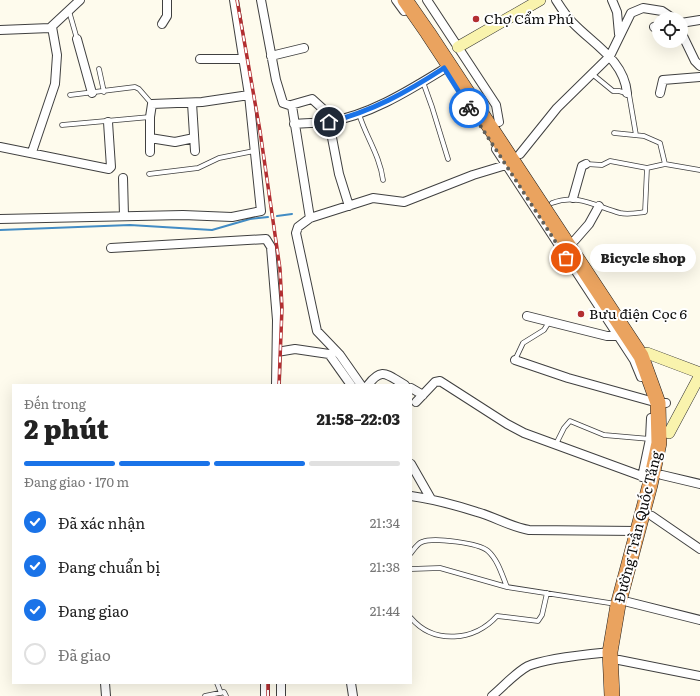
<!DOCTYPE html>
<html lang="vi">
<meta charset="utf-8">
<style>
body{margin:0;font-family:Literata,serif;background:#f2f2f2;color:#222;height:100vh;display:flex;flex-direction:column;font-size:15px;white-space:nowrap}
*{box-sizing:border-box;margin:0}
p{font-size:13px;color:#767676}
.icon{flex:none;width:22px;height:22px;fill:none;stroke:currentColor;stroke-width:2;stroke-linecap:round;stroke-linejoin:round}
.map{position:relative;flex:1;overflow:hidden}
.drawer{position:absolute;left:12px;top:384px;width:400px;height:300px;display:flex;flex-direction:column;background:#fff;border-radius:0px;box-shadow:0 4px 16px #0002}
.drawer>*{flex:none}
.fabs{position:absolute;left:652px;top:12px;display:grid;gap:8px}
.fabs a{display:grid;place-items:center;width:36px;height:36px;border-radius:50%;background:#fff;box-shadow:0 4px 16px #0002;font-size:20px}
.pin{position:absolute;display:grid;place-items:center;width:34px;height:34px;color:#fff;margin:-17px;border:2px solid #fff;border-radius:50%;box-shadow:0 1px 4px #0007}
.courier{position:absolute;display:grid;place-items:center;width:40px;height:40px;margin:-20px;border:3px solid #1a73e8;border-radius:50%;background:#fff;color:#222;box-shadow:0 1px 5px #0007}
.bubble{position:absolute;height:28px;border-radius:14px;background:#fff;box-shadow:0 4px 16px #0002;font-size:13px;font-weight:800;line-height:28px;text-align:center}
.head em{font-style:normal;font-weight:800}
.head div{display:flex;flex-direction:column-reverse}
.head{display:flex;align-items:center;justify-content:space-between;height:68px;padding:0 12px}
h1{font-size:26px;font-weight:800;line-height:30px}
.bar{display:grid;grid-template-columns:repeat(4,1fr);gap:6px 4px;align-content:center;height:48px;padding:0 12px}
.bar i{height:5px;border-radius:3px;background:#e0e0e0}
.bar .current{background:#1a73e8}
.bar p{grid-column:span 4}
ol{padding:0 12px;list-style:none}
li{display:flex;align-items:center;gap:12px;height:44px}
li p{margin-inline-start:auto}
li .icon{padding:4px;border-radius:50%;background:#1a73e8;color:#fff;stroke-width:4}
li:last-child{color:#767676}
li i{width:22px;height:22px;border:2px solid #e0e0e0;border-radius:50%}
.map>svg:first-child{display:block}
</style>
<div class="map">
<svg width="700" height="696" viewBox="0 0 700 696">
<rect width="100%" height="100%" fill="#fefbed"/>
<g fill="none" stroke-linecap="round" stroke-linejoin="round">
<path stroke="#428cc4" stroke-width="2" d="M277,216L292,214
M0,230L130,225L212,230L250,219L268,217"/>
<defs>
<path id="lane" d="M69,11L77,39
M99,69L104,92
M591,73L613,91H619L629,94L636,135
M423,82L432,107L448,159
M70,95L135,87L139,89L152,104
M359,114C366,137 380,156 383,180
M62,125L150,117
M614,133L644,136L660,143L665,164
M586,164L602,165L610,161L647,168L665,164L700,170
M149,174L198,168L219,158L254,151
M552,203C577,193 595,206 620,213C628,215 637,213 645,212L647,168
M515,360L523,343L544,330L549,322
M556,444L564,428L570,421L604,435L650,439
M411,553C414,549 418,543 422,542C433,537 479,543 488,551C498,560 502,575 507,587
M411,569L440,568L507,587L616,604
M411,618C434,645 475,641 497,616L538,621L542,615L547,593
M217,683L221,693
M205,696L224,692L226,696"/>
<path id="street" d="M261,0L276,80L283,103L292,106L310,218
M396,0L404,11
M427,0L496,105L499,122
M556,0C561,8 566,16 573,23C593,44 624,60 627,93
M612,0L617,12L619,34
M681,23L700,20
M162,24L167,16V0
M654,27L659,26
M0,30L50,28L80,0
M681,32L695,61L700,66
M77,39L92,93
M271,56L304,48
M200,59H243
M660,93L663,80L700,77
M192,103L195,151
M291,105L312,99L323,109L329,122L339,174L349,206
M294,124C306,123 317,123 328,122C370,115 408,91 444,69
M150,138L175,142L194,138
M0,147L109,169L111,167L108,122
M496,149L634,360L641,377
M32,152L55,84L57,55L52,27
M150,152V117L152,104L202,102L249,95
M520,154L557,108L610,56L631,13L643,8L662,11L674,19
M123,178L124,216
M573,198L582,166L586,164
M0,219L183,215L232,217L261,211L249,95L234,0
M575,240L589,224L599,206
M111,248L266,239L271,247L277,320L276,385
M527,316L607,336H620
M277,352L295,349L329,354L351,385
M515,360L568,378L658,403H666
M361,385L340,355L317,331L296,233L298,227L310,218L373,198L404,202L473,175L506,165
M368,385C382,366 387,375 405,385
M411,388L423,395
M416,402L435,382L440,381L507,424L524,433L647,478
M411,464L431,499
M662,475L700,484
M642,477L650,439L651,418
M411,496C433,499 455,505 477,512C495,517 511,527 529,530L638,531
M652,516L700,549
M628,602L700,620
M619,660L700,676
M105,683L106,696
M351,683L353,696
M265,696V683
M281,696V683
M492,696C504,686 515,673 528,666C545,658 590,654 610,652"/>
<path id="secondary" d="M458,47L540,0
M647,353L700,373
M669,433L700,375"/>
<path id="highway" d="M405,0L428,33L641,356L658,403L659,443L650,485L618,605L610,652L612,696"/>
</defs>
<use href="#lane" stroke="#404040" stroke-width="5.5"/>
<use href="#street" stroke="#404040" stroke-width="10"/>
<use href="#secondary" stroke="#2f2f2f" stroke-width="12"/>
<use href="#highway" stroke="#1e1e1e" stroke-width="16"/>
<use href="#lane" stroke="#fff" stroke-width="4"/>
<use href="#street" stroke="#fff" stroke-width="8"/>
<use href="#secondary" stroke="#f9f3ad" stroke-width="11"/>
<use href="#highway" stroke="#eaa35f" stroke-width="15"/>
<defs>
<path id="rail" d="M237,0L260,131L280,269L282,308L279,385
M268,696V683"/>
</defs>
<use href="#rail" stroke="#b32e31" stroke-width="3.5"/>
<use href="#rail" stroke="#fff" stroke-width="2" stroke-dasharray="6" stroke-linecap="butt"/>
</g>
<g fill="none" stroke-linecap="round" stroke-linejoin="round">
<path stroke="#61605b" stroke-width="4" stroke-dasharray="0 7.2" d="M469,108L566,258"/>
<path stroke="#1a73e8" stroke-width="5" d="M329,122C371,112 407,92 444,68L469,108"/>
</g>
<g fill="#b32e31" stroke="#fff" stroke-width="1.5">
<circle cx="476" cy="19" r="4"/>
<circle cx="581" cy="314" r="4"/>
</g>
<g text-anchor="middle" stroke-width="4" stroke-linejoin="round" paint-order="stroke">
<g font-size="14" fill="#0d0d0d" stroke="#fff" text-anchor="start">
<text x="484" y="24">Chợ Cẩm Phú</text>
<text x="589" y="319">Bưu điện Cọc 6</text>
</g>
<g font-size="14" fill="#0d0d0d" stroke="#fff">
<text transform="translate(638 527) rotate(-76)" y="5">Đường Trần Quốc Tảng</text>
</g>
</g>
</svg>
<div class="fabs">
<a><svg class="icon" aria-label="locate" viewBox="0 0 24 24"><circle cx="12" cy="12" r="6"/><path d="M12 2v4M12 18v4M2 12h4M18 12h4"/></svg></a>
</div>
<div class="pin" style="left:566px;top:258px;background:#ea580c"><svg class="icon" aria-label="bag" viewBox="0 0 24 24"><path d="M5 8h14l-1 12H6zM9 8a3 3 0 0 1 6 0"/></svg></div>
<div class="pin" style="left:329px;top:122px;background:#1f2937"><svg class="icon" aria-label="home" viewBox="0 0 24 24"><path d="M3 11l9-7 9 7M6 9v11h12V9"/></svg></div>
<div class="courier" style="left:469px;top:108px"><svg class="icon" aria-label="bike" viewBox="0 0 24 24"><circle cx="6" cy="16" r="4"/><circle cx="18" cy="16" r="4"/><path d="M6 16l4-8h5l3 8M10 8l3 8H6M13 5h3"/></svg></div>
<div class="bubble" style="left:590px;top:244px;width:106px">Bicycle shop</div>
<section class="drawer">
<div class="head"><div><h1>2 phút</h1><p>Đến trong</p></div><em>21:58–22:03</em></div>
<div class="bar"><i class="current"></i><i class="current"></i><i class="current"></i><i></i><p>Đang giao · 170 m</p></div>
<ol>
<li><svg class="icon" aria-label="check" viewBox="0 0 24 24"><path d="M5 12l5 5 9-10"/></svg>Đã xác nhận<p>21:34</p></li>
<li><svg class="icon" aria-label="check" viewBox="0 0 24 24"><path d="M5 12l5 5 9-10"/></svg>Đang chuẩn bị<p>21:38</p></li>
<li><svg class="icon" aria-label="check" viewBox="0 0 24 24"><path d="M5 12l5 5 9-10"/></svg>Đang giao<p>21:44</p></li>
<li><i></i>Đã giao</li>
</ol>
</section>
</div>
